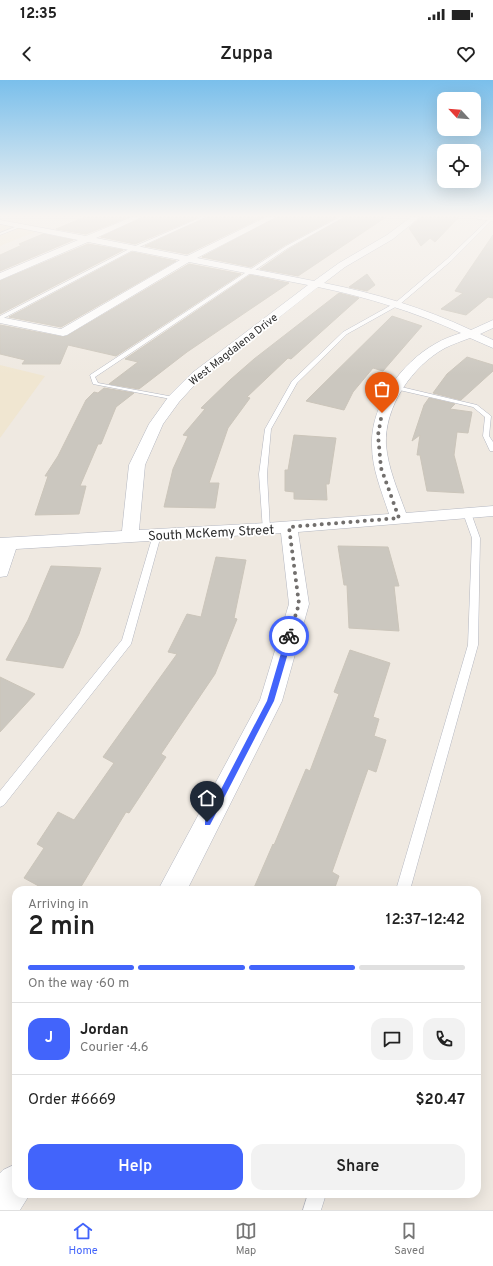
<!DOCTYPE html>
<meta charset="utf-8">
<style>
body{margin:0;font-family:Overpass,sans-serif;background:#f2f2f2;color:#222;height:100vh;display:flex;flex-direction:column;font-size:15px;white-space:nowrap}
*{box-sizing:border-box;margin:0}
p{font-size:13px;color:#767676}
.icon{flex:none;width:22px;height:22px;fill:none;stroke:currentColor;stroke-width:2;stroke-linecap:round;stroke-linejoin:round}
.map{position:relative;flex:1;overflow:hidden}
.details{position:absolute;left:12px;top:806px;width:469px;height:312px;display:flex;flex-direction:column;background:#fff;border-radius:12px;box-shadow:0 4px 16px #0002}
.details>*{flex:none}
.needle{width:26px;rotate:296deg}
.controls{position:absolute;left:437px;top:12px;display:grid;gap:8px}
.controls a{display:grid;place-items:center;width:44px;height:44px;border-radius:8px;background:#fff;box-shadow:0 4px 16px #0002;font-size:20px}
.pin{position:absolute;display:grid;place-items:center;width:34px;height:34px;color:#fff;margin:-41px -17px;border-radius:50% 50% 50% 0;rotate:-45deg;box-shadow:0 0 4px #0007}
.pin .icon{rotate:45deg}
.courier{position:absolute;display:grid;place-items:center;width:40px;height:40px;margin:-20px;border:3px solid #4264fb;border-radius:50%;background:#fff;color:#222;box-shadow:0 1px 5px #0007}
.headline em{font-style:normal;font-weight:600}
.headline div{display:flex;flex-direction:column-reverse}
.headline{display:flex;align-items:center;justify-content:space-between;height:68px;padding:0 16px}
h1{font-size:26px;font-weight:600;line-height:30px}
.bar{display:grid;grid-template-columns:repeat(4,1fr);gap:6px 4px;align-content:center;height:48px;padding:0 16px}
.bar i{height:5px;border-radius:3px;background:#e0e0e0}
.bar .active{background:#4264fb}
.bar p{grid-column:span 4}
.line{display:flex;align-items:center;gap:10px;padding:0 16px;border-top:1px solid #e0e0e0}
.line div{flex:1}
.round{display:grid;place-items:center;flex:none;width:42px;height:42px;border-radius:12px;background:#f2f2f2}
.cta{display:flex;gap:8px;margin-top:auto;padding:8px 16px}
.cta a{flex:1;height:46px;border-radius:12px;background:#4264fb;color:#fff;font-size:16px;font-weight:600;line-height:46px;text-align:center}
.cta a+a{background:#f2f2f2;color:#222}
.status{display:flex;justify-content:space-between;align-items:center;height:28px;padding:0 20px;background:#fff;direction:ltr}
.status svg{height:11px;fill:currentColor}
header{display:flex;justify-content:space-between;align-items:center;height:52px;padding:0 16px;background:#fff;font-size:18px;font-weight:600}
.menu{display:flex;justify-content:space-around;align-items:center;height:56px;border-top:1px solid #e0e0e0;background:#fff;font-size:11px;color:#767676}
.menu a{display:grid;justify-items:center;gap:2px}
.menu .active{color:#4264fb}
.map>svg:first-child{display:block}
</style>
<div class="status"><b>12:35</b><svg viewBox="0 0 49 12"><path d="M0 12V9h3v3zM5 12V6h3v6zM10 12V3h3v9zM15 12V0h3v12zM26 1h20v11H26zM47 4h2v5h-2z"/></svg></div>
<header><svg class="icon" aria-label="back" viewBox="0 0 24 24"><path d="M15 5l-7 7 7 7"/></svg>Zuppa<svg class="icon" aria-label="heart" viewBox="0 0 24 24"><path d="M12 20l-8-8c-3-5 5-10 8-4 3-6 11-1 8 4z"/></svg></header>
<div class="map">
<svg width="493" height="1130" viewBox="0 0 493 1130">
<rect width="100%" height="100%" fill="#efe9e1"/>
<path fill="#f0e6d1" d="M0,142L40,150L0,166Z
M0,285L45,296L0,358Z"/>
<path fill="#cbc7bf" stroke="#cbc5ba" d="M85,137H129L86,154L56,149Z
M143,137H199L135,164L101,157Z
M207,137H263L187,174L145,166Z
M277,137H337L285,165L251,187L202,177Z
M345,137H386L298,196L260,189L289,169Z
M421,137H459L435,162L430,158L421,166L409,148Z
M43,154L73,160L0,191V175L22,165L19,164Z
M493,155V218L488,217L466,235L441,229L463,213L455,211Z
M88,164L123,170L0,234V201Z
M132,172L176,181L61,247L9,237Z
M189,184L241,194L116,276L68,265L60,284H22L25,280L0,274V245L63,257L67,256Z
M367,194L375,205L367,211L349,207Z
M250,195L289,203L187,272L139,309L109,304L138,282L125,279Z
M339,213L359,218L291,279L288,278L247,317L250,318L228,348L209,403H219L215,428L164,427L173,389L188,356L183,355L205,329L201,328L230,300L254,279Z
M392,236L422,246L383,291L373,288L353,312L344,330L306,321Z
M467,277L493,285V291L461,320L433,313L447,294Z
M104,308L134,313L116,327L101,364H98L80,406H86L79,434L35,435L48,396H45L58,376L86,320L94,312L98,313Z
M429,318L455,324L450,329L472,332L468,353L457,352L454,375L464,413L427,411L420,375H417L420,355L412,361L424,325Z
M294,355L336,358L329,404H326L327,420L294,419V412L285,411V390H288Z
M338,466L388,467L399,506H394L399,551L349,548L347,505H344Z
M216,477L246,480L234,538L237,539L215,594L161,674L166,677L129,733L126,732L79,810H46L24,798L44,768L37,764L58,732L74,740L114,683L103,677L177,574L168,572L187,534L201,537Z
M51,486L101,488L79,554L63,588L6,580L28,540Z
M350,570L390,583L373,637L379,639L374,656L386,660L376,692L368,689L332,792L339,796L334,810H253L273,764L274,765L306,689L310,691L339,614L334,612Z
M0,597L35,614L0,652Z"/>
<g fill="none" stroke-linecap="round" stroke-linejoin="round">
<defs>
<path id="lane" d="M202,137H206L135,169L0,240V236L133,167Z
M340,137H344L288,168L95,297L98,303L174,317L177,319L176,320L93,304L90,295L286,166Z
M491,137H493V139L451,181L399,225L347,254L297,303L271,349L267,394L270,449L266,452L263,451L259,394L265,349L292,301L343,252L395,223L447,179Z
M20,145L23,146L0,155V153Z
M397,306L477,325L491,336L489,356L493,362V371H490L483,356L485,337L473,327L395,309L394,308Z
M467,430L471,433L480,458L478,565L410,810H396L468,565L472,458L463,433Z
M157,452L161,455L131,564L4,725L0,727V711L122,560L153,455Z
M308,1114H326L321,1130H303Z"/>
<path id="street" d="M132,137H142L96,158L187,176L266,137H276L197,178L314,201L339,183L387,155L411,137H420L393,159L345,187L324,203C375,213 424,228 471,250L493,240V248L480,254L493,260V268L470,258C462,261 453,264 445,268C412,286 384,327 386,365C388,388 398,411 406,433L493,426V436L298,452L309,524L282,621L187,810H158L260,620L289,524L281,453L16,469L7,496L0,497V458L122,451L129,385L149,344L169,316L192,293L308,205L189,182L67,255L63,256L0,243V237L61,249L180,180L88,162L0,200V193L78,160L0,144V140L86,156ZM318,207C367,217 415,232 461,253C452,256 443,259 435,264C401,283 370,326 372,366C372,389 382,412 389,434L266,443L139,450L145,385L163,344L179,322L200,299Z
M474,137H493V141L478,139Z
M16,1084V1114H30L20,1130H0V1093L3,1090Z"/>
</defs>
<use href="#lane" stroke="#b4b7c1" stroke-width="1"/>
<use href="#street" stroke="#b4b7c1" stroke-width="1"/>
<use href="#lane" fill="#fff" fill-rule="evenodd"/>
<use href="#street" fill="#fff" fill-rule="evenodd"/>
</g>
<linearGradient id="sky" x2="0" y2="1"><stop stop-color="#7abfeb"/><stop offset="0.46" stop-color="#f8f5f2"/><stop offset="1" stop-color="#f8f5f2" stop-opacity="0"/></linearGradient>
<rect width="493" height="295" fill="url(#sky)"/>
<path fill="#4264fb" d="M289,554L293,556L274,621L210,745H205V740L267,621L286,556Z"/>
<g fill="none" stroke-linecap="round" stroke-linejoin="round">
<path stroke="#726f6d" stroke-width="4" stroke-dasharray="0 7.2" d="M289,556L299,524L289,447L399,438L381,388L378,355L382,333"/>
</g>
<g text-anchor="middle" stroke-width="3.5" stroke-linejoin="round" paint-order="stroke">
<g font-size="11" fill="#2e2e2e" stroke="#fff">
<text transform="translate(233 269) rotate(-38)" y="4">West Magdalena Drive</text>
</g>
<g font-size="13" fill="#2e2e2e" stroke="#fff">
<text transform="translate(211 452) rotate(-3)" y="5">South McKemy Street</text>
</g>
</g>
</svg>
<div class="controls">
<a><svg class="needle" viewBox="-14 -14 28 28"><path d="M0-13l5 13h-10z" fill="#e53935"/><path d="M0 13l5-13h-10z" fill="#767676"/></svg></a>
<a><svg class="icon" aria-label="locate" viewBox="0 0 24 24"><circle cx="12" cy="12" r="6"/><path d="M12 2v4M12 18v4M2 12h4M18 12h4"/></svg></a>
</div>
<div class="pin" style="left:382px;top:333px;background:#ea580c"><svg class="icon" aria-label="bag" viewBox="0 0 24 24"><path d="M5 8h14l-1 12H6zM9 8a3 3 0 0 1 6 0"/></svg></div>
<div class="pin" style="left:207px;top:742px;background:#1f2937"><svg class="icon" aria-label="home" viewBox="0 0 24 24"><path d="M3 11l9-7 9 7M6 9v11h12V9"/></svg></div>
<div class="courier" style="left:289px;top:556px"><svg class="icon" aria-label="bike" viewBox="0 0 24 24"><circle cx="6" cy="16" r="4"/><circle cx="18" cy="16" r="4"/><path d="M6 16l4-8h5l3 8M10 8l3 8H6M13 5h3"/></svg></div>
<section class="details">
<div class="headline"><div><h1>2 min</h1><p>Arriving in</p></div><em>12:37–12:42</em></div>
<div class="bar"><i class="active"></i><i class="active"></i><i class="active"></i><i></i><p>On the way · 60 m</p></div>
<div class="line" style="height:72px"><b class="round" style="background:#4264fb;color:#fff">J</b><div><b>Jordan</b><p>Courier · 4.6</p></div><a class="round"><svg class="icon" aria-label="chat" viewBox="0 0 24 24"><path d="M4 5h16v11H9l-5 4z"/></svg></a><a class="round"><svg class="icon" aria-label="phone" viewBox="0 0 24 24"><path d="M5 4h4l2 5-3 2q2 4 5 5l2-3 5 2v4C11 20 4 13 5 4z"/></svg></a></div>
<div class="line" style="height:52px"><div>Order #6669</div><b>$20.47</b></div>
<div class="cta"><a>Help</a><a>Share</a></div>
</section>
</div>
<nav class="menu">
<a class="active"><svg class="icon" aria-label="home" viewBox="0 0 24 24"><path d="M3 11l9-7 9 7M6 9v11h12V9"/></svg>Home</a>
<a><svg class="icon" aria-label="map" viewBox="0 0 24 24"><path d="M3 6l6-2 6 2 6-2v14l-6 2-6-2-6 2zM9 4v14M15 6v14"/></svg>Map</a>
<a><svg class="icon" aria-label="saved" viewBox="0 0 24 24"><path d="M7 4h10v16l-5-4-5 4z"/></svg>Saved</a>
</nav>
